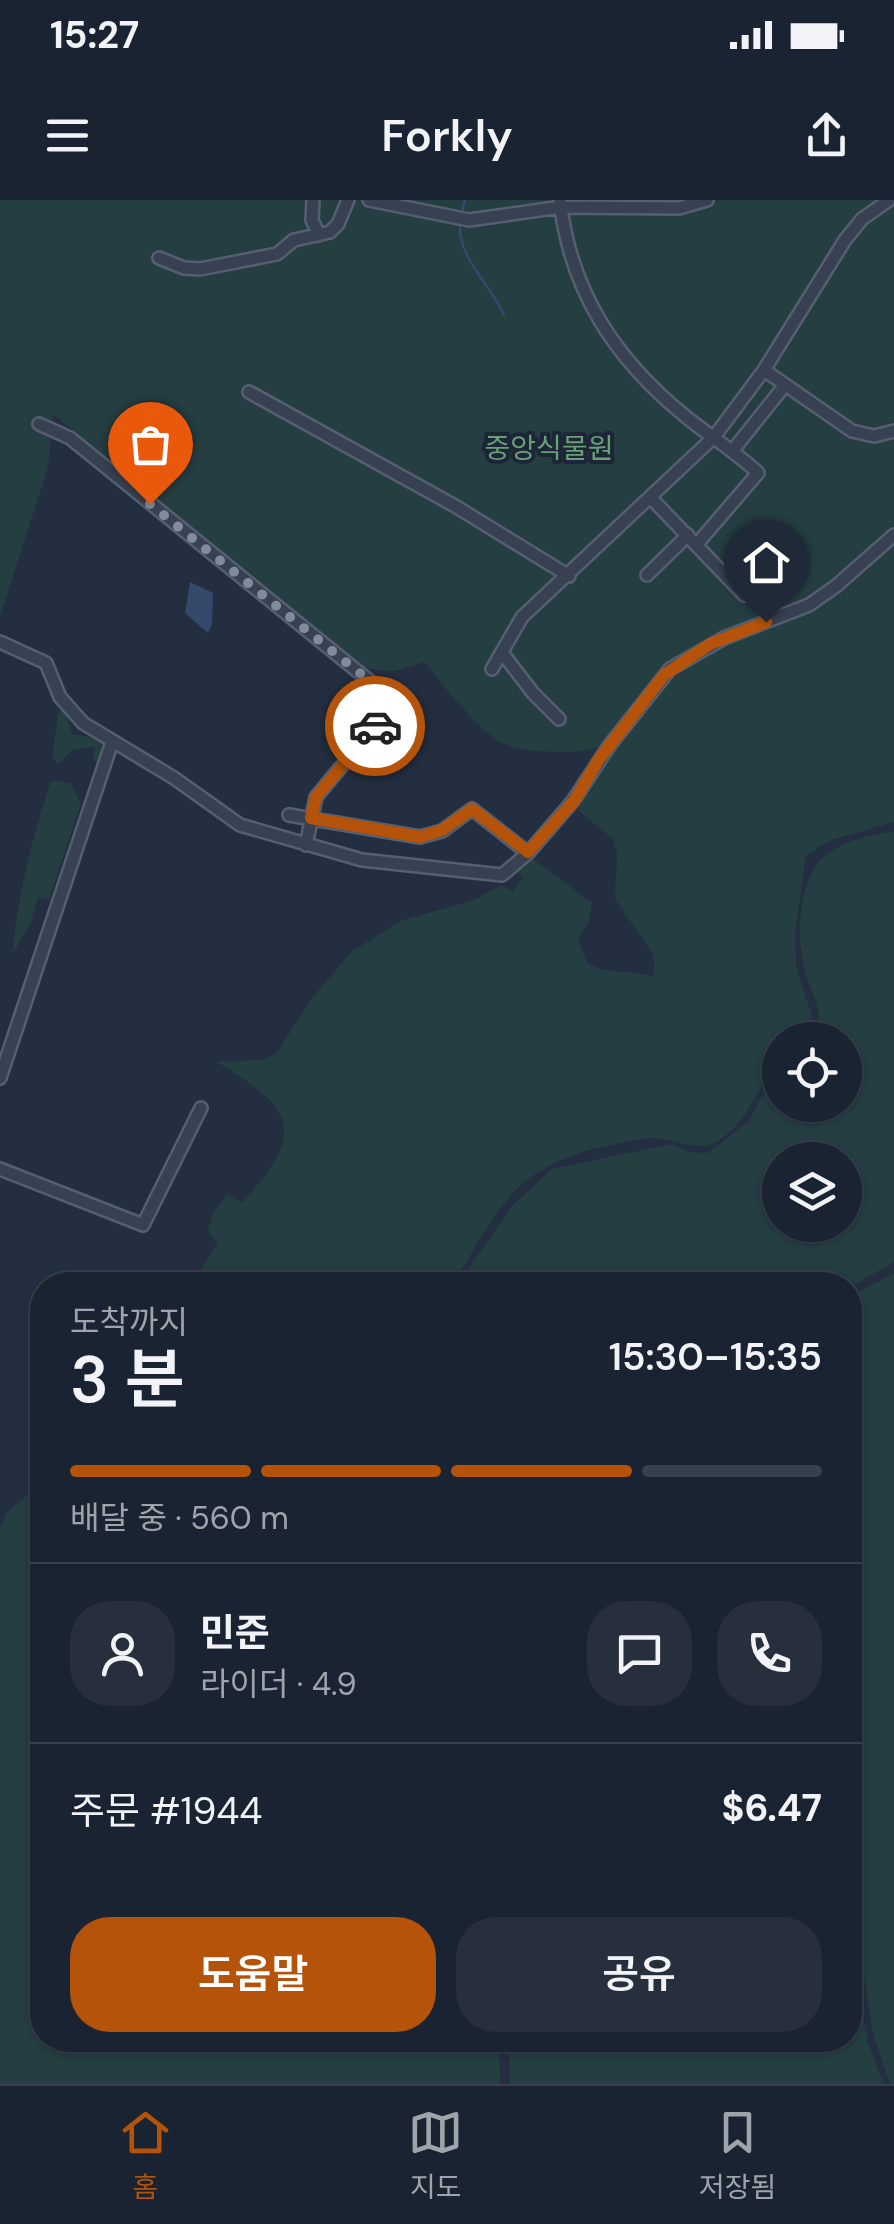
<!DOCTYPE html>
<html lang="ko">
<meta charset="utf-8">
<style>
body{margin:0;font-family:"DM Sans","Noto Sans KR",sans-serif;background:#272f3d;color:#f1f3f6;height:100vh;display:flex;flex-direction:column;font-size:38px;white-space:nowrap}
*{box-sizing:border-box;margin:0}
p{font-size:32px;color:#9fa4ab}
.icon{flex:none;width:55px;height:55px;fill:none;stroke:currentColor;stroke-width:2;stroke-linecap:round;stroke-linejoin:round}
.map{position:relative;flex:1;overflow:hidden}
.drawer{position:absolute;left:30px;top:1072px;width:832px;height:780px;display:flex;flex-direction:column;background:#1a2331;border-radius:40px;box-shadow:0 2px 8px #0004,0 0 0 2px #38404d}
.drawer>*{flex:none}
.buttons{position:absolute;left:762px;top:822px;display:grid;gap:20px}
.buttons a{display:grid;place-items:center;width:100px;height:100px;border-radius:50%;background:#1a2331;box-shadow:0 2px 8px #0004,0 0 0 2px #38404d;font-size:50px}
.pin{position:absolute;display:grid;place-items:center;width:85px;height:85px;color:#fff;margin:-102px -42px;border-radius:50% 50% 50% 0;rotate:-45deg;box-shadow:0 0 10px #0007}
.pin .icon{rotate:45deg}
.courier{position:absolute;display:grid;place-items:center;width:100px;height:100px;margin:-50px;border:8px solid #b45309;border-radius:50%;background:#fff;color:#222;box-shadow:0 2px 12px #0007}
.overview em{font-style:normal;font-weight:600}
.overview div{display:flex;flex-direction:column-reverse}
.overview{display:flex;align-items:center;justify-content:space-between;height:170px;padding:0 40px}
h1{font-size:65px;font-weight:600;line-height:75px}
.bar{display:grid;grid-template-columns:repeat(4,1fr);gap:15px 10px;align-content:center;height:120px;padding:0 40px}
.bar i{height:12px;border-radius:8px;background:#38404d}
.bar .active{background:#b45309}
.bar p{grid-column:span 4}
.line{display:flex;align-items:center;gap:25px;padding:0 40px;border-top:2px solid #38404d}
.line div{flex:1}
.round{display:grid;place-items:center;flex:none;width:105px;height:105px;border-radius:40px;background:#272f3d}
.primary-button{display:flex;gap:20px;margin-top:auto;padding:20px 40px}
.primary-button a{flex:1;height:115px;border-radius:40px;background:#b45309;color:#fff;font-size:40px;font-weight:600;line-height:115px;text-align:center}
.primary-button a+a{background:#272f3d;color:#f1f3f6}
.status{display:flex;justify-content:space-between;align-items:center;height:70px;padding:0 50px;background:#1a2331;direction:ltr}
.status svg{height:28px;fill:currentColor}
header{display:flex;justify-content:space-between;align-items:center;height:130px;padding:0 40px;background:#1a2331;font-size:45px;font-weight:600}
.tab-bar{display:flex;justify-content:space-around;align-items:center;height:140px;border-top:2px solid #38404d;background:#1a2331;font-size:28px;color:#9fa4ab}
.tab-bar a{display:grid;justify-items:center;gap:5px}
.tab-bar .active{color:#b45309}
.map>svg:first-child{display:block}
</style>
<div class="status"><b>15:27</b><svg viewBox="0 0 49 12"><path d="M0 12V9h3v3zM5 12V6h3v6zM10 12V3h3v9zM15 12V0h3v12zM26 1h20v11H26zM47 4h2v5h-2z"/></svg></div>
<header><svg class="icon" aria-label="menu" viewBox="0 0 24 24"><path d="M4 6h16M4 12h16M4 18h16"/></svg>Forkly<svg class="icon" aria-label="share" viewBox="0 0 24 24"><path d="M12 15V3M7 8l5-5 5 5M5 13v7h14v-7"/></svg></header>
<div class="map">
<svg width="894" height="1884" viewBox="0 0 894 1884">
<rect width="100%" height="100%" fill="#232f41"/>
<path fill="#253e42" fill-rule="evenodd" d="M0,0H894V331L818,396L684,456L609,542C588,557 526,554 502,543C482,533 439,482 425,462L392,472L365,468L53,214L48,267L0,417Z
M894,343V622L831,640L806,655L795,733L796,766L812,816C808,830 794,840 780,840V851C762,882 747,926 714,943C698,952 669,937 648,938C632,939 617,944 603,947C510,968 499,1011 452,1085H188L218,1045L208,1032L213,1013L227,995L242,1003C307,931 296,910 217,862L262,860L277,853L309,802L351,752L403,720L472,701L501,685L513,692L523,677L517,671L530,657L592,703L589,721L578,739L587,763C607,775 630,769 654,777V756L615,699L617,654L613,639L578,610C599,566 649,497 684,463L825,399Z
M59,511L65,512L72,534L102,539L99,561L93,560L95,547L72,550L58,564L52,556Z
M58,581L70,583L81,603L49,699L38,697L30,725L13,753C17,696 33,636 51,581Z
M894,631V1062L850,1087L457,1085L514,1004L552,969L672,944L690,952L708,953L748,922L780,865V905H845V840H801L819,819C818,802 811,790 806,774C795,740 797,678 827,654C845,640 872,635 894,631ZM780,960H845V1025H780Z
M894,1073V1884H890L873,1833L861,1758L850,1725V1097Z
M42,1283V1840H499L500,1884H0V1327L7,1312Z
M850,1747L868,1843L884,1884H510L509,1840H850Z"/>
<path fill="#354a6a" d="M190,382L213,393L212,424L208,433L185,413Z"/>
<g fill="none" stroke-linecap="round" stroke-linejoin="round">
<path stroke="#354a6a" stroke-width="2.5" d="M461,15L465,0
M460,22C457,58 490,83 504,115"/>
<defs>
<path id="minor" d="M313,0L312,20L319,35
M369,0L469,20L561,7L679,8L707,0
M560,0C570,91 615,159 685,216C709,236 735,251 758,273L697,344
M159,58L184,68L200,69L277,54L294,40L330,32L338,24L348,0
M764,170L852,231L874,236L894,231
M249,192L455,306L569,376
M39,224L70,238L388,496L390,501L384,515L316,597L306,645
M733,250L785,185
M652,299L744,395
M647,375L688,335
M0,442L46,463L60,497L83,523L174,578L240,625L362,660L502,675L528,653L573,601L609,546L670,469L724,438L809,405L836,386L894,335
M503,454L533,493L559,519
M492,469L522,417L714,237L764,170L845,40L862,19L889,0
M289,615L420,637L442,631L472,609L528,653
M0,878L112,542
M0,969L143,1025L201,908"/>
</defs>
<use href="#minor" stroke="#555f6f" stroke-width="16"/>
<use href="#minor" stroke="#374151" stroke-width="11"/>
</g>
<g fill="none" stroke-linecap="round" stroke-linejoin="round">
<path stroke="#818b9b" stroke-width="10" stroke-dasharray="0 18" d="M150,304L388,496V508L375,526"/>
<path stroke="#b45309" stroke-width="12" d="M375,526L316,597L311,618L420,637L442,630L472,609L528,652L574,601L599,559L664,475L710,444L766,422"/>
</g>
<g text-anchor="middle" stroke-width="8" stroke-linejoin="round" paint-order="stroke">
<g font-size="28" fill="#699e77" stroke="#1c2636">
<text x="549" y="258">중앙식물원</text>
</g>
</g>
</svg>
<div class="buttons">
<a><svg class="icon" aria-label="locate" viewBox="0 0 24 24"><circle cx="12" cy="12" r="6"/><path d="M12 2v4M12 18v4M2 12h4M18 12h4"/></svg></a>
<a><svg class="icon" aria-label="layers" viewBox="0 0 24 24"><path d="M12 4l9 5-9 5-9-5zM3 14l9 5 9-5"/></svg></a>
</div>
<div class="pin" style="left:150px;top:304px;background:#ea580c"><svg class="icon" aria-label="bag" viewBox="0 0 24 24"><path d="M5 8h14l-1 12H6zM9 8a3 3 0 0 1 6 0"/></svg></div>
<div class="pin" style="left:766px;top:422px;background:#1f2937"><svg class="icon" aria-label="home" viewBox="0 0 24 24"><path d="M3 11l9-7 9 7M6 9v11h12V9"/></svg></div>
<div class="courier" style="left:375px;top:526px"><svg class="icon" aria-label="car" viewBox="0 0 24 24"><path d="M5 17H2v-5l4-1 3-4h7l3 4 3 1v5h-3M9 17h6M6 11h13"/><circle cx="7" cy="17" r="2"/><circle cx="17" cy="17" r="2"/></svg></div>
<section class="drawer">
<div class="overview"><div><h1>3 분</h1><p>도착까지</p></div><em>15:30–15:35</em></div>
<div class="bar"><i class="active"></i><i class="active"></i><i class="active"></i><i></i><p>배달 중 · 560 m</p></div>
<div class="line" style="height:180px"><a class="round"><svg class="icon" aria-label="person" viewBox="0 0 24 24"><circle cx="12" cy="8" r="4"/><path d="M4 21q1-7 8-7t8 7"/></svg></a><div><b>민준</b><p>라이더 · 4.9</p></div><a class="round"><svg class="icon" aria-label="chat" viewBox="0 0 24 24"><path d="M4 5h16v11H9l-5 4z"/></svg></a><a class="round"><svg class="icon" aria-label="phone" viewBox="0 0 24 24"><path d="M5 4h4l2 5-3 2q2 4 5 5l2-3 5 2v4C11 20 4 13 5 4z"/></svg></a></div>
<div class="line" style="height:130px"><div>주문 #1944</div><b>$6.47</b></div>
<div class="primary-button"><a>도움말</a><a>공유</a></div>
</section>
</div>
<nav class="tab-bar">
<a class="active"><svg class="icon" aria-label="home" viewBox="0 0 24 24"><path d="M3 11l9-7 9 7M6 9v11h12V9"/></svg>홈</a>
<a><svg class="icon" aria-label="map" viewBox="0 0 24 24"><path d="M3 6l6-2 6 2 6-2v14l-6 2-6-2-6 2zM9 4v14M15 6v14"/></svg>지도</a>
<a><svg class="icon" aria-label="saved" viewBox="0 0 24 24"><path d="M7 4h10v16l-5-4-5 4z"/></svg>저장됨</a>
</nav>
